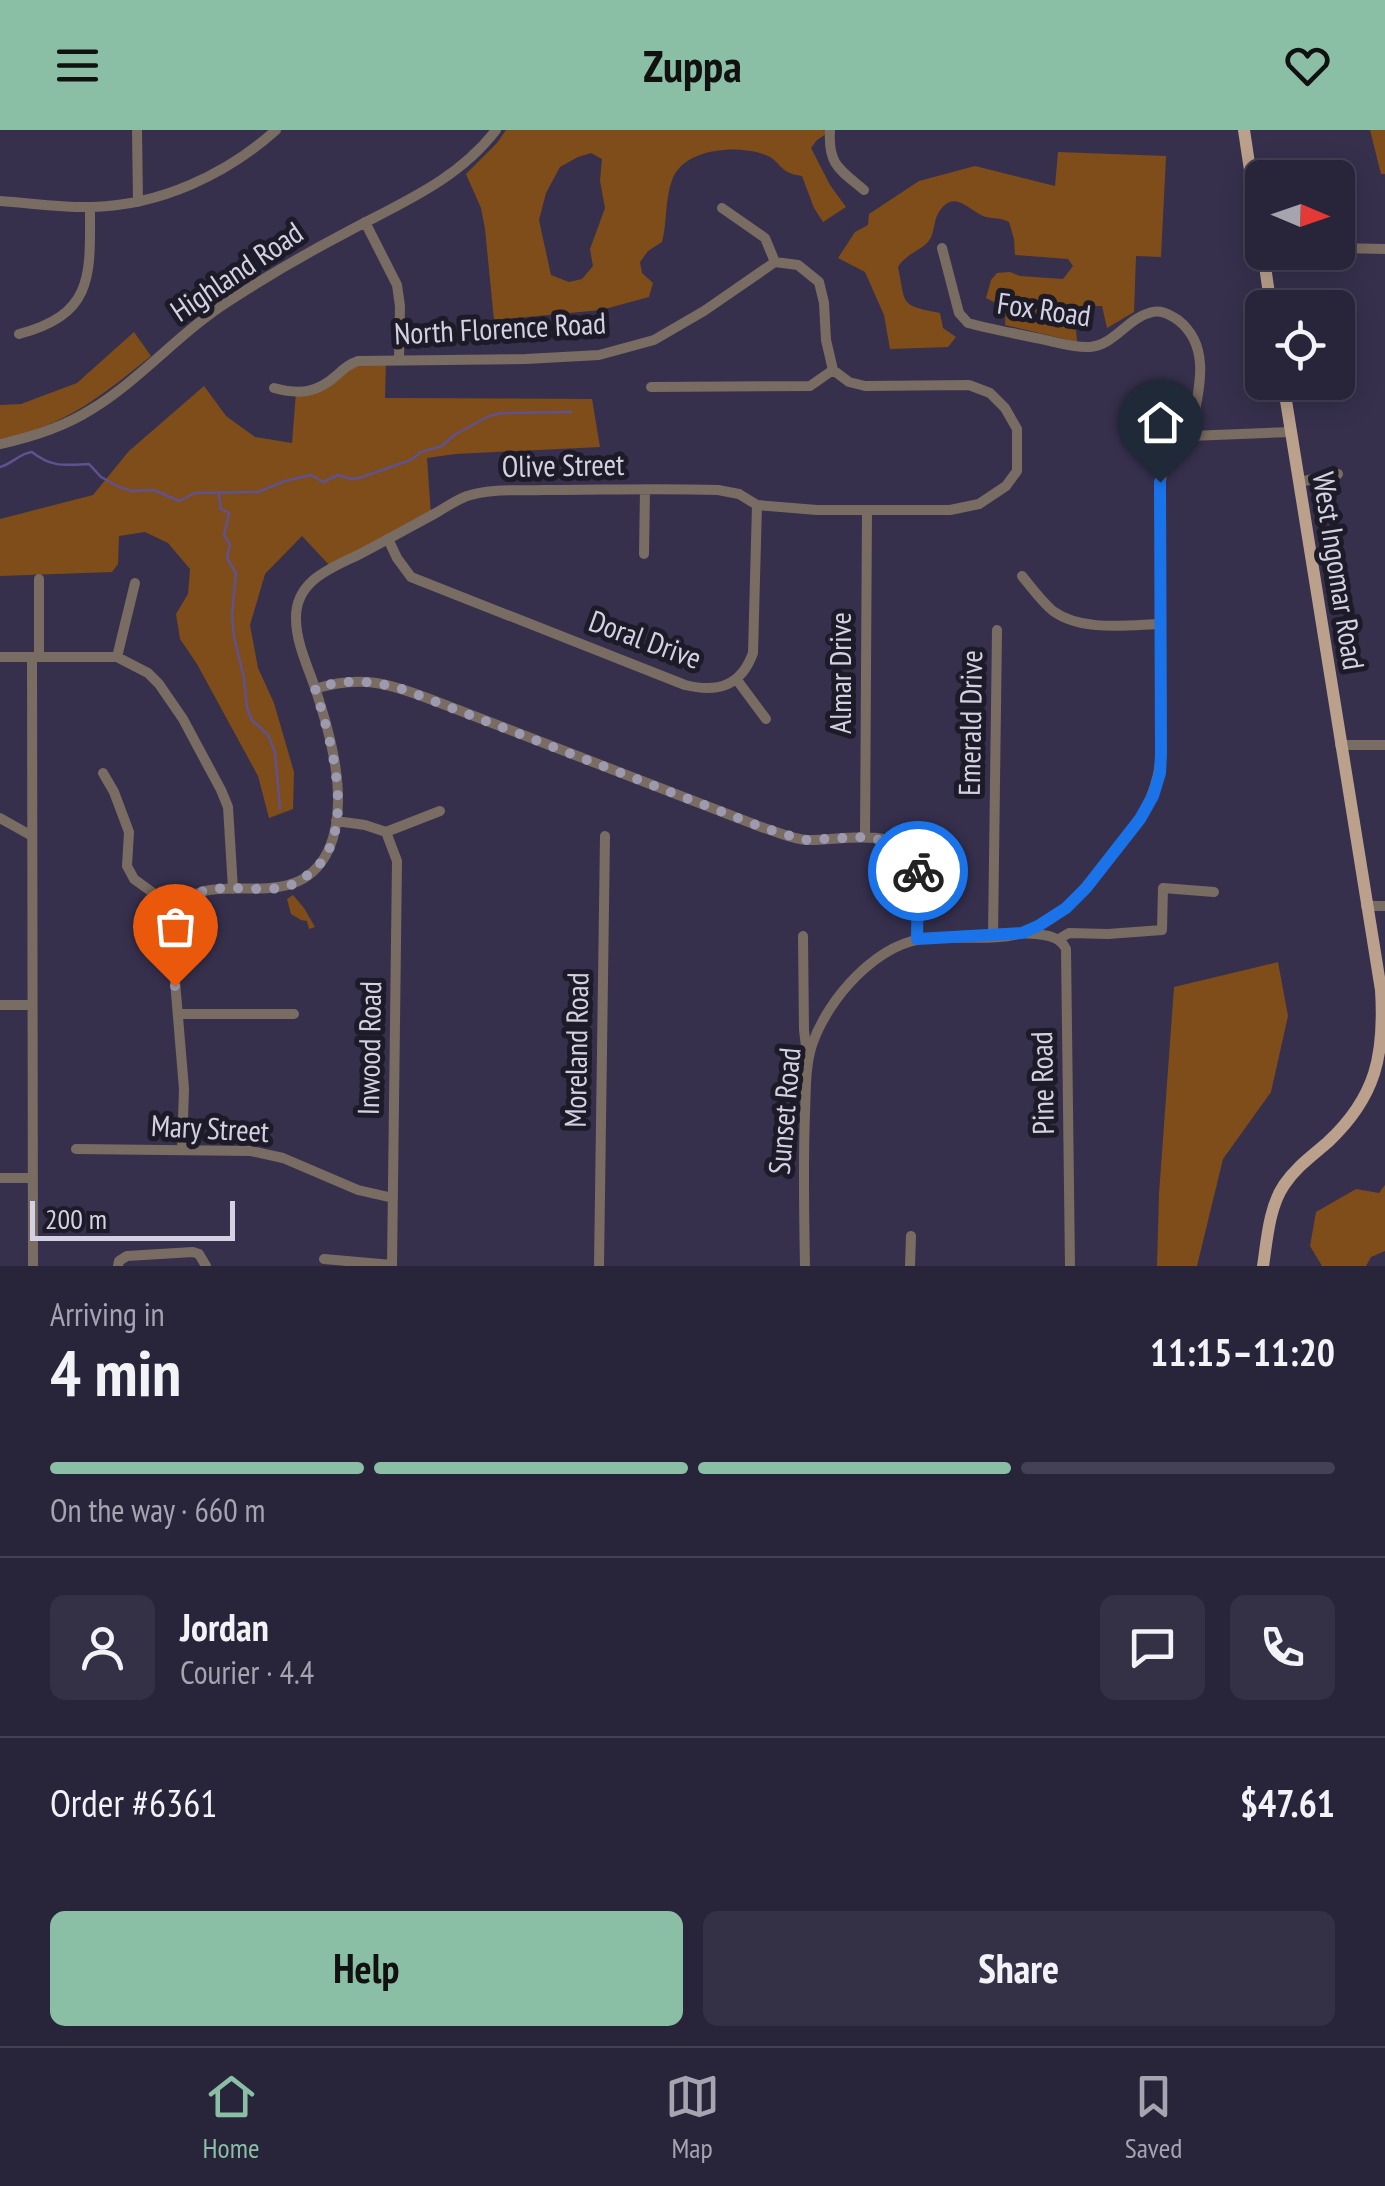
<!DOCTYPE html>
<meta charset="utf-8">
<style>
body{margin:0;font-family:"PT Sans Narrow",sans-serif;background:#343045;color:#f1f3f6;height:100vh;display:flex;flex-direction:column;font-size:38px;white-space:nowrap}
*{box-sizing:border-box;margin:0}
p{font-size:32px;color:#a5a4af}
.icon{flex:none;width:55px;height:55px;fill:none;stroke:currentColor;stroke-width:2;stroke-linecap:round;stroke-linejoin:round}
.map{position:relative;height:1136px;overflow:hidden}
.sheet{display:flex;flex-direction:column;background:#28243a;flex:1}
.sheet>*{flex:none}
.needle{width:65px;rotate:92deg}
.fabs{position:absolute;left:1245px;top:30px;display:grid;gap:20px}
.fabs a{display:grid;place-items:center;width:110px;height:110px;border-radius:15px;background:#28243a;box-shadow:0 5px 25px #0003,0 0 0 2px #444154;font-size:50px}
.scale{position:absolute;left:30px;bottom:25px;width:205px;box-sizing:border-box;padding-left:10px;border:5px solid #d4d1e3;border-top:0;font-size:28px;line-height:35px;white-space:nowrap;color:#d4d1e3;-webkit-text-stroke:8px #1d1b28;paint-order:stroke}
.pin{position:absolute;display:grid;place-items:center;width:85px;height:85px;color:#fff;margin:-102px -42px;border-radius:50% 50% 50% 0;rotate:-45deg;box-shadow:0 0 10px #0007}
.pin .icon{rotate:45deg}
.courier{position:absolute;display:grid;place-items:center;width:100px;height:100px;margin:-50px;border:8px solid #1a73e8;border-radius:50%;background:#fff;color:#222;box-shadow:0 2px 12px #0007}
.overview em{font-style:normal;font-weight:700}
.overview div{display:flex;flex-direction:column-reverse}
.overview{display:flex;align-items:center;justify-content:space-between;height:170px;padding:0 50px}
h1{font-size:65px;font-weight:700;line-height:75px}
.bar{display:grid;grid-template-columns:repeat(4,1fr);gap:15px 10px;align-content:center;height:120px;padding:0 50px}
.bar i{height:12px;border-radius:8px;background:#444154}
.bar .on{background:#8abfa5}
.bar p{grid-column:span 4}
.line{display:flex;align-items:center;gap:25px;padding:0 50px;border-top:2px solid #444154}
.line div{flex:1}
.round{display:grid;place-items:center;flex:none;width:105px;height:105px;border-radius:15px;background:#343045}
.action{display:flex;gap:20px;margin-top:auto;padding:20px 50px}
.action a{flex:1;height:115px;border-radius:15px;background:#8abfa5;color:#111;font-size:40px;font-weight:700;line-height:115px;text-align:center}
.action a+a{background:#343045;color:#f1f3f6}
header{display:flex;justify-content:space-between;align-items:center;height:130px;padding:0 50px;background:#8abfa5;color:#111;font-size:45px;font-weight:700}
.menu{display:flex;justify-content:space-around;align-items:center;height:140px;border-top:2px solid #444154;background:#28243a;font-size:28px;color:#a5a4af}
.menu a{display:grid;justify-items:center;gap:5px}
.menu .on{color:#8abfa5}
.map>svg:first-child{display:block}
</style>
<header><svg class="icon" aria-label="menu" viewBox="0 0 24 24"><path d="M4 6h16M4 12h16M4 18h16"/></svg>Zuppa<svg class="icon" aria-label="heart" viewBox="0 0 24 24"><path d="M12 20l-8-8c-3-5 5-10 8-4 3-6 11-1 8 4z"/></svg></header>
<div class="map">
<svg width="1385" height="1136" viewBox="0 0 1385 1136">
<rect width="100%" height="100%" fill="#36304d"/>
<path fill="#7f4d19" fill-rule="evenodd" d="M506,0H827L826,4L817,10L811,18L830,55L846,77L823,92L814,78L802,46C777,43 782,30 763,24C736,15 684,18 672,50C665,69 667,93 662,112L648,121L640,132L642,143L653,153L649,167L601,180L494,190L485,99L481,78L466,44L497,13ZM591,23L602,29L600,51L605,78L590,119L593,136L582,149L569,152L551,145L539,90L546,63L560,37L578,27Z
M1370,0H1385V44H1381Z
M1058,22L1166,26L1161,127L1136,126L1134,182L1107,198L1102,176H1074L1077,212L1005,195L1006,178L986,168L991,150L997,143L1010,142L1020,146L1063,149L1073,136L1068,129L1015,125L1014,109L1009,92C999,87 995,89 986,87C970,83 955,57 939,82C933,91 935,104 928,112C918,122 906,124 898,137C906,175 899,175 940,183L943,198L956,207L948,217L890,219L884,185L865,142L838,128L855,102L868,95L869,84L919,51L975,36L1055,56Z
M134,202L151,226C100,267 66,296 0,309V275L21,274L77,253Z
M386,229L385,268L592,269L600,317L455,324L427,328L431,386L331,437L302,406L265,444L250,495L258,538L274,573L294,642L293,679L269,688L258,646L197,534L180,509L176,484L188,464L190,439L168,413L145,402L119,406L118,434L112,442L0,446V389L93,365L129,321L204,256L226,286L255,307L292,313L296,262H305L350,234Z
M293,765L304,778L315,797L309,799L307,791L301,790L291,784L287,769Z
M1278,832L1288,886L1271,962L1223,1029L1197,1136H1157L1159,1064L1174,857Z
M1385,1055V1121L1371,1127L1366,1136H1322L1310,1116L1316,1082L1356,1059L1379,1063Z"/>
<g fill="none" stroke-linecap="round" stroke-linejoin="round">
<path stroke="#5f528f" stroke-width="2.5" d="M0,337C12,334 20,323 32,322C52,338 65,335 89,334L101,347L119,357L132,361L154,360L179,371L195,363L258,362L285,351L311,345L323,352L338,345L351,349L359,348L411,330L421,322L442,316L454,305L489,286L502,283L571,282
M219,364L221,379L229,383L224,405L230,414L227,428L236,443L232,485L234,507L244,548L247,578L251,589L268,605L275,622L280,679"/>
<path stroke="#796c62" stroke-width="10" d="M137,0L138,72
M830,0C828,35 839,39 864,60
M0,71C31,73 62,78 93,77C160,75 226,45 276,0
M722,78L765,108L775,132L798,135L819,152L824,173L826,210L833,240
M365,92L397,155L400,176L399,229
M942,118L959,183L968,193C990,199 1013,203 1036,208C1053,211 1072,218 1090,217C1114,215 1127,189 1149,183C1160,179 1169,184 1178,190C1215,219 1196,268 1190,306
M1338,118L1385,119
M19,204C95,184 90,144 90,77
M274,258C300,265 317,263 337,245C344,238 349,234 358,231L526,229L599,225L654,210L704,181L775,132
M0,314C32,307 64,297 92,279C141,249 180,202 229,171C267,146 307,123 347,102C401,73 458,50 496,0
M1299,352L1338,344
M388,409L397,428L411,447L685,555C718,563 741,556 753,523L757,375
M644,424L645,360
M1022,446C1032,458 1041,471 1053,481C1082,502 1128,495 1161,494
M0,527H117L148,543L159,554L183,589L221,660L228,677L233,759
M32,527L33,1136
M39,527V449
M117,527L135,453
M737,550L766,589
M315,559C362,544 391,554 435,571L764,698C778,702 794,710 808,710C842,711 908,693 917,739C922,759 918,788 917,809
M1340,615H1385
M103,643L114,662L129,702L127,736L134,749L178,781
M0,688L32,706
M336,691L365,695L386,702L440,681
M386,702L397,731L392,1136
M865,707L867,380
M1366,776H1385
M1023,803C1038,805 1059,803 1066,819L1070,1136
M803,806L804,900L807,925
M993,806L997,500
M1059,809L1069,803L1108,804L1162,800L1163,758L1214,762
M0,875H31
M178,884H294
M76,1019L251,1021L283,1028L358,1060L393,1068
M182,1020L184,959L171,803C173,796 175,788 178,781C206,730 295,793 329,719C350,671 330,602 314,555C307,535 296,511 296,489C295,450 332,438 360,424C385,411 410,397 434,384C445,378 456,370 467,366C491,358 518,361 543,360C601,360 660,358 718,360L739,364L757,375L817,380H950L979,374L1006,356L1017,341V299L1005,278L990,263L969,255L865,256L849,252L833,240L810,256L651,257
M0,1048H31
M324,1129L392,1135
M118,1136L119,1131L127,1126L193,1122L199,1124L206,1136
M599,1136L605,706
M805,1136C804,1085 803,1034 805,983C806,961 805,937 812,915C828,868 878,811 930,808C961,806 999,812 1028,801C1066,786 1088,755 1112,725C1139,692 1157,669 1161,625V352C1162,331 1172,318 1190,306L1291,302
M910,1136L911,1106"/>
<path stroke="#bba18c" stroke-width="12" d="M1244,0L1262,120
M1263,122L1271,178
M1263,1136C1267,1110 1269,1077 1284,1055C1296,1037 1313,1025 1328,1012C1376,967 1385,925 1381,860L1283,252"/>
</g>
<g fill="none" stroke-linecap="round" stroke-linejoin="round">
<path stroke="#9d99ae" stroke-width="10" stroke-dasharray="0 18" d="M175,856C172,832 166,802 179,780C199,746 248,763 279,758C292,757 303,749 313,741C359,700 330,608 315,558C347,549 373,550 405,560L764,698L804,710L865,707L903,715L912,726L918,741"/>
<path stroke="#1a73e8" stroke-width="12" d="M918,741L917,809L1022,803L1038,796L1066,778L1086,758L1140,689L1153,666L1160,643L1161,624L1160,352"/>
</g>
<g text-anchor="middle" stroke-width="10" stroke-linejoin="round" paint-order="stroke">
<g font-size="30" fill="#d4d1e3" stroke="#1d1b28">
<text transform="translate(237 142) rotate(-34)" y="10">Highland Road</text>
<text transform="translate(1044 180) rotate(8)" y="10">Fox Road</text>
<text transform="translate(500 199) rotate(-3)" y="10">North Florence Road</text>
<text transform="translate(563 336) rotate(-1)" y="10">Olive Street</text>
<text transform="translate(1338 441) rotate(81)" y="10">West Ingomar Road</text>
<text transform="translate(645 510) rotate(20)" y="10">Doral Drive</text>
<text transform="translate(841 543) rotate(-90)" y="10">Almar Drive</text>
<text transform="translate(971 593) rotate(-89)" y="10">Emerald Drive</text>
<text transform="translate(370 918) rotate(-89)" y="10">Inwood Road</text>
<text transform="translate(577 920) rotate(-89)" y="10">Moreland Road</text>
<text transform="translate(1043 953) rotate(-91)" y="10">Pine Road</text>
<text transform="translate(785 981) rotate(-85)" y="10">Sunset Road</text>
<text transform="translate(210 999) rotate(3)" y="10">Mary Street</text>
</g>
</g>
</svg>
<div class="fabs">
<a><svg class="needle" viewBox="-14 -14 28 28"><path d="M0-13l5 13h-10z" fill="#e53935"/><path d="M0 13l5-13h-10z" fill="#a5a4af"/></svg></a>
<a><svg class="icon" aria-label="locate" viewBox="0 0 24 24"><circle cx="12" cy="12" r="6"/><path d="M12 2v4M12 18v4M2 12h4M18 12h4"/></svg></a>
</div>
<div class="scale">200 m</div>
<div class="pin" style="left:175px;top:856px;background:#ea580c"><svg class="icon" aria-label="bag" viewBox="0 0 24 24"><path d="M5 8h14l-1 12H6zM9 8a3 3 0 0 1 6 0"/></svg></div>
<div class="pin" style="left:1160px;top:352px;background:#1f2937"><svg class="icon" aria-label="home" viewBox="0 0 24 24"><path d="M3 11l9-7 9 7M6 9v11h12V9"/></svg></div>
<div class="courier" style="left:918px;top:741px"><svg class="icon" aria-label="bike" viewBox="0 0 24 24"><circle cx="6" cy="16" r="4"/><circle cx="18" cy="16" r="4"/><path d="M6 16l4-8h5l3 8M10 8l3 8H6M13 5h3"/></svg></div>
</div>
<section class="sheet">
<div class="overview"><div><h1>4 min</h1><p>Arriving in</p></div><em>11:15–11:20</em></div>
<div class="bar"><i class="on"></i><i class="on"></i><i class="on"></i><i></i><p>On the way · 660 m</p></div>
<div class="line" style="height:180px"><a class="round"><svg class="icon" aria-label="person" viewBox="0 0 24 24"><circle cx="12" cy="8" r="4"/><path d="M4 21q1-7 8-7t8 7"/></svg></a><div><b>Jordan</b><p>Courier · 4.4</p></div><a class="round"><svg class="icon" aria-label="chat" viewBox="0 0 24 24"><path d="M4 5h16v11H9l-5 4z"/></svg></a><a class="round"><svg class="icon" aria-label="phone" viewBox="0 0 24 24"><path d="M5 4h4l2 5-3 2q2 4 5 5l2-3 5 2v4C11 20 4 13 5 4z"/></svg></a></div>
<div class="line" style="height:130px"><div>Order #6361</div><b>$47.61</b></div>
<div class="action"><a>Help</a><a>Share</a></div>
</section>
<nav class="menu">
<a class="on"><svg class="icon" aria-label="home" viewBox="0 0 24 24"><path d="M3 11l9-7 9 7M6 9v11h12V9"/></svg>Home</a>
<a><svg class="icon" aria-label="map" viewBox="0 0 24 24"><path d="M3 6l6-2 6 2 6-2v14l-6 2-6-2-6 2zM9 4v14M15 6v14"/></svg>Map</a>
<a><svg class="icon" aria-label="saved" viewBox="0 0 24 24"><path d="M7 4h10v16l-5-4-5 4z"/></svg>Saved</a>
</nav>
